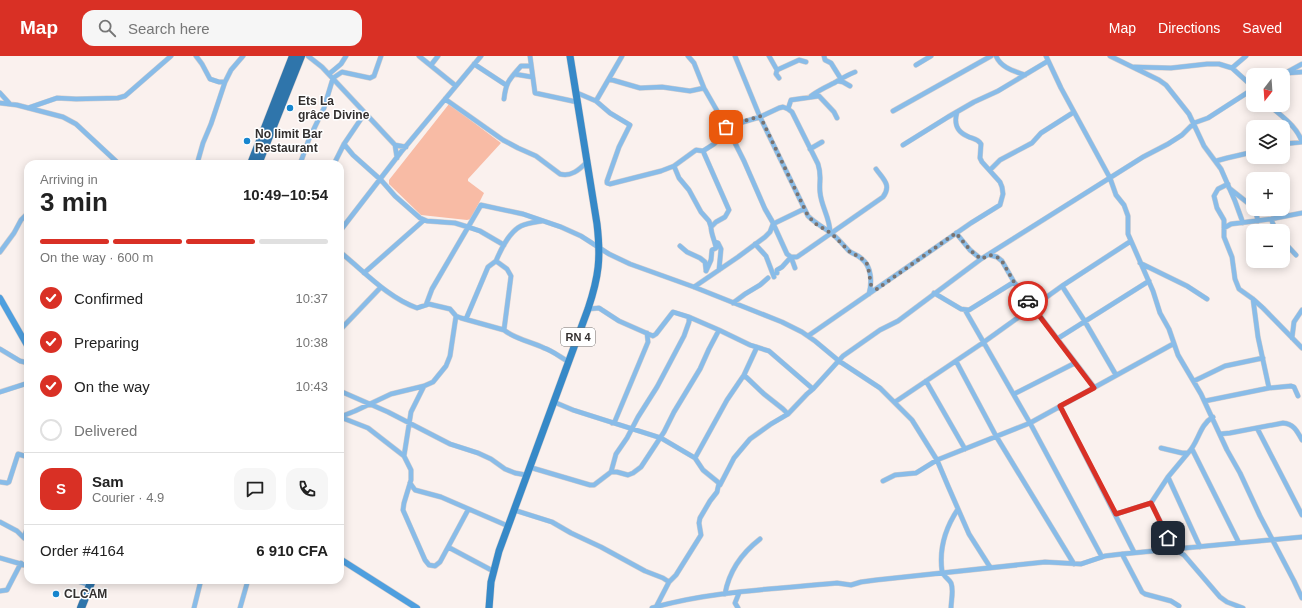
<!DOCTYPE html>
<meta charset="utf-8">
<style>
body{margin:0;font-family:Helvetica,sans-serif;background:#f6f6f6;color:#222;height:100vh;display:flex;flex-direction:column;font-size:15px;white-space:nowrap}
*{box-sizing:border-box;margin:0}
p{font-size:13px;color:#767676}
.icon{flex:none;width:22px;height:22px;fill:none;stroke:currentColor;stroke-width:2;stroke-linecap:round;stroke-linejoin:round}
.map{position:relative;flex:1;overflow:hidden}
.sheet{position:absolute;left:24px;top:104px;width:320px;height:424px;display:flex;flex-direction:column;background:#fff;border-radius:12px;box-shadow:0 2px 10px #0003}
.sheet>*{flex:none}
.needle{width:26px;rotate:197deg}
.tools{position:absolute;left:1246px;top:12px;display:grid;gap:8px}
.tools a{display:grid;place-items:center;width:44px;height:44px;border-radius:8px;background:#fff;box-shadow:0 2px 10px #0003;font-size:20px}
.pin{position:absolute;display:grid;place-items:center;width:34px;height:34px;color:#fff;margin:-17px;border-radius:8px;box-shadow:0 2px 6px #0006}
.courier{position:absolute;display:grid;place-items:center;width:40px;height:40px;margin:-20px;border:3px solid #d93025;border-radius:50%;background:#fff;color:#222;box-shadow:0 1px 5px #0007}
.summary em{font-style:normal;font-weight:600}
.summary div{display:flex;flex-direction:column-reverse}
.summary{display:flex;align-items:center;justify-content:space-between;height:68px;padding:0 16px}
h1{font-size:26px;font-weight:600;line-height:30px}
.bar{display:grid;grid-template-columns:repeat(4,1fr);gap:6px 4px;align-content:center;height:48px;padding:0 16px}
.bar i{height:5px;border-radius:3px;background:#e0e0e0}
.bar .selected{background:#d93025}
.bar p{grid-column:span 4}
.line{display:flex;align-items:center;gap:10px;padding:0 16px;border-top:1px solid #e0e0e0}
.line div{flex:1}
.round{display:grid;place-items:center;flex:none;width:42px;height:42px;border-radius:12px;background:#f6f6f6}
ol{padding:0 16px;list-style:none}
li{display:flex;align-items:center;gap:12px;height:44px}
li p{margin-inline-start:auto}
li .icon{padding:4px;border-radius:50%;background:#d93025;color:#fff;stroke-width:4}
li:last-child{color:#767676}
li i{width:22px;height:22px;border:2px solid #e0e0e0;border-radius:50%}
header{display:flex;align-items:center;gap:24px;box-sizing:border-box;height:56px;padding:0 20px;background:#d93025;color:#fff}
header strong{font-size:19px}
nav{display:flex;gap:22px;margin-inline-start:auto;font-size:14px}
.search{width:280px;height:36px;background:#f6f6f6;display:flex;align-items:center;gap:10px;box-sizing:border-box;padding:0 14px;border-radius:12px;color:#767676;font-size:15px}
.map>svg:first-child{display:block}
</style>
<header>
<strong>Map</strong>
<div class="search"><svg class="icon" aria-label="search" viewBox="0 0 24 24"><circle cx="10" cy="10" r="6"/><path d="M15 15l6 6"/></svg>Search here</div>
<nav><a>Map</a><a>Directions</a><a>Saved</a></nav>
</header>
<div class="map">
<svg width="1302" height="552" viewBox="0 0 1302 552">
<rect width="100%" height="100%" fill="#faf1ee"/>
<path fill="#f8bba5" d="M449,48L501,87L468,123V125L484,137L471,163L467,164L421,159L389,128V124Z"/>
<g fill="none" stroke-linecap="round" stroke-linejoin="round">
<defs>
<path id="street" d="M196,0L202,8L210,23L219,26H225
M308,0L322,11L395,89L406,91
M419,0L456,30
M530,0L535,37L577,46
M688,0L694,7L704,32L731,79L744,105L765,153L772,165L787,198L791,201H797L883,141C892,129 883,123 876,113
M735,0L760,61L808,160C815,167 823,171 831,177C838,182 843,189 849,195C853,198 858,199 862,203C872,211 872,227 869,238
M769,0L777,14L799,4L806,6
M824,0L825,4L831,7L841,23
M996,0C1001,12 1014,15 1025,19
M1046,0L1061,32L1110,122L1116,139L1124,149L1128,160V178L1153,235L1160,257L1169,273L1178,299L1201,338L1227,394L1240,417L1260,460L1294,525L1302,542
M1110,0L1159,24L1166,29L1189,58L1204,90L1221,113L1235,145L1243,167
M474,8L506,29
M431,9L438,0
M916,9L931,0
M1134,11L1171,12L1207,8H1219L1232,12L1253,31
M1232,12L1246,0
M777,14L776,18L779,22
M1288,17L1302,16
M329,18L341,8L346,0
M514,18L532,21
M1282,19L1302,8
M609,23L640,32L662,31L690,35L704,32
M838,25L843,26L850,30
M575,36L596,45L610,57L630,69L619,91L607,125V127L610,128L661,115L674,110L696,94L703,95L714,88L723,79L726,71L760,61L779,52L783,51L788,53L792,56L818,108C822,120 819,124 820,136C821,150 830,162 830,176
M0,37L10,48
M811,40C819,34 826,31 834,27C841,23 847,19 855,16
M445,43L503,84L518,92L536,100L560,118C571,121 579,114 587,106
M504,43C506,25 510,23 521,10H531
M596,45L622,0
M0,47L17,49L63,61L76,68L119,108
M1269,49C1281,60 1297,70 1302,86
M28,52L57,42L76,43L118,42L125,40L171,0
M788,53L791,44L819,40L834,56L837,62
M893,55L991,0
M344,88L353,99L381,124L395,140L420,162L427,165L455,167L468,171L480,175L504,189
M1283,88L1302,86
M395,89L397,102
M903,89L948,61L974,46L998,35L1048,5
M810,93L822,86
M703,95L729,154L725,161L716,166L711,171C711,178 715,185 716,192L712,194L711,204L706,215
M1216,105L1227,102L1253,96
M197,108L203,87L211,68L225,26L231,14L243,0
M300,108L309,83L324,52L333,22L342,16L370,22L374,20L381,0
M334,108L344,88L365,57
M674,110L679,122L689,134L701,156L709,165L711,171
M990,114L1000,104L1032,87L1041,77L1074,56
M1228,128L1218,133L1214,140L1217,152L1224,164V181L1232,201L1235,223L1239,233L1253,243L1263,252L1302,292
M1229,132L1253,151
M1255,153L1258,165
M1271,163L1276,175
M1224,172L1231,168L1271,163L1302,157
M340,175L401,96L481,0
M956,177L970,194L981,203
M1283,185L1296,199
M715,186L718,187L721,193L719,214
M755,188L766,200L774,221
M680,190L687,196L700,202L705,206L706,214
M0,196L14,177L21,164L28,157
M340,196C365,216 387,241 417,252L429,248L433,249L450,253L456,260L461,262L504,274C515,283 532,286 544,292C553,295 560,301 569,306
M990,199L997,201L1002,205L1014,226L1094,331
M1140,207L1187,230L1207,243
M364,217L424,164
M777,217V214L782,211L791,201L795,212
M1062,230L1084,264L1116,319
M694,231L738,201L765,181L770,176L773,168L804,153
M934,237L961,253L969,254L1014,226
M1253,243L1258,281L1269,332
M733,247L745,238L760,229L768,222
M426,249L432,233L481,149L523,158L561,171L581,180L609,198L630,208L694,231L782,266L802,276L815,285L839,305L880,332L912,364L937,404L948,430L969,478L990,511
M588,253L599,252L619,265L653,280L656,278L673,256L689,261L719,274
M965,254L1030,367L1102,501
M456,260L450,300L446,310L433,326L424,330L411,356L404,400L411,414V424L404,447L403,454L425,504L429,509L435,510L440,506L468,454
M466,263L488,211L496,205
M340,274L381,231
M504,274L511,220L507,213L496,205C501,193 509,176 521,170C527,167 536,166 542,165
M808,280L971,167L1000,149L1003,138L1002,131L1000,126L982,106L980,102L981,88C977,82 972,83 967,80C956,75 954,67 957,56
M1292,282L1294,266L1302,254
M1057,283L1149,225
M0,293L20,305L28,307
M956,305L996,380L1074,508
M744,319L764,338L783,353L788,358
M926,325L965,393
M1194,325L1225,310L1263,302
M340,335L388,356L450,388L478,397L491,403L505,413L515,417L526,419
M0,336L28,327
M1014,338L1075,307
M1205,345L1269,332L1291,330L1294,331L1298,340
M554,346L573,354L661,382L695,402L703,414L719,427L717,436L710,445L700,462L699,467L701,479L676,519L669,526L656,551
M895,346L984,286L1062,230L1131,185
M1060,350L1134,496
M340,361L355,355L391,338L424,330
M340,361L368,372L404,400
M612,367L615,365L648,286L647,277
M1257,372L1302,459
M1220,378L1230,377L1283,367C1294,368 1297,375 1302,384
M1161,392L1182,397H1188C1199,386 1199,369 1213,361
M1192,393L1239,487
M695,402L727,344L744,319L757,291
M529,411L590,429H594L611,416H617L628,419L633,417L641,411L664,376L674,356L700,313L709,293L719,274L750,289L769,295L813,333
M611,416L616,398L627,382L638,361L657,331L684,280L689,266V261
M1168,421L1200,491
M883,425L895,419L916,417L937,404L1030,367L1173,288
M0,426L7,427L9,426L18,398L28,401
M410,427L415,434L441,441L508,470
M720,429L734,402L750,383L771,368L788,358L807,338L813,333L843,300L880,274L898,265L981,203L1143,101L1168,88L1182,79L1194,67L1208,62L1253,33
M1151,447L1174,493L1184,499L1220,541L1227,546L1243,552
M514,454L552,466L571,477L601,491L645,515L663,522L669,526
M1116,458L1151,447L1168,421L1188,397
M0,466L17,475L24,482L28,469
M448,491L493,515
M1122,498L1142,536L1145,538L1171,545L1179,550
M0,502L28,510
M74,524L90,529
M0,535L7,534L21,507
M725,538C729,515 742,497 760,483
M194,552L201,524
M240,552L248,524
M652,552C709,535 777,533 837,527L851,529L861,526L876,524L1045,506L1081,508L1105,500L1122,498L1302,481
M738,552L735,547L739,537
M951,552C951,545 954,534 951,527C949,523 943,520 942,515C939,493 946,471 958,453"/>
<path id="secondary" d="M0,242L28,291
M340,503L417,552"/>
<path id="primary" d="M489,552L491,526L499,495L588,253C599,220 601,202 597,168L570,0"/>
<path id="highway" d="M251,108L293,0
M258,108L301,0
M81,552L92,524"/>
</defs>
<use href="#street" stroke="#d6cecc" stroke-width="5.5"/>
<use href="#secondary" stroke="#d6cecc" stroke-width="7"/>
<use href="#primary" stroke="#d6cecc" stroke-width="8"/>
<use href="#highway" stroke="#d6cecc" stroke-width="9"/>
<use href="#street" stroke="#89bce8" stroke-width="4.5"/>
<use href="#secondary" stroke="#4e9fdf" stroke-width="6"/>
<use href="#primary" stroke="#3689c8" stroke-width="7"/>
<use href="#highway" stroke="#2f75ab" stroke-width="8"/>
</g>
<g fill="none" stroke-linecap="round" stroke-linejoin="round">
<path stroke="#797472" stroke-width="4" stroke-dasharray="0 7.2" d="M726,71L760,60L808,160L816,168L832,178L850,196L861,202L866,206L868,210L871,229L877,233L956,177L970,194L981,203L990,199L997,201L1002,205L1014,226L1028,245"/>
<path stroke="#d93025" stroke-width="5" d="M1028,245L1094,332L1060,350L1116,458L1151,447L1168,482"/>
</g>
<g fill="#1686cf" stroke="#fff" stroke-width="1.5">
<circle cx="290" cy="52" r="4"/>
<circle cx="247" cy="85" r="4"/>
<circle cx="56" cy="538" r="4"/>
</g>
<g text-anchor="middle" stroke-width="3" stroke-linejoin="round" paint-order="stroke">
<rect fill="#fff" stroke="#706e6d" stroke-width="1" x="561" y="272" width="34" height="18" rx="3"/>
<g font-size="11" font-weight="bold" fill="#33302f">
<text x="578" y="285">RN 4</text>
</g>
<g font-size="12" font-weight="bold" fill="#33302f" stroke="#fff" text-anchor="start">
<text x="298" y="49">Ets La<tspan x="298" dy="14">grâce Divine</tspan></text>
<text x="255" y="82">No limit Bar<tspan x="255" dy="14">Restaurant</tspan></text>
<text x="64" y="542">CLCAM</text>
</g>
</g>
</svg>
<div class="tools">
<a><svg class="needle" viewBox="-14 -14 28 28"><path d="M0-13l5 13h-10z" fill="#e53935"/><path d="M0 13l5-13h-10z" fill="#767676"/></svg></a>
<a><svg class="icon" aria-label="layers" viewBox="0 0 24 24"><path d="M12 4l9 5-9 5-9-5zM3 14l9 5 9-5"/></svg></a>
<a>+</a>
<a>−</a>
</div>
<div class="pin" style="left:726px;top:71px;background:#ea580c"><svg class="icon" aria-label="bag" viewBox="0 0 24 24"><path d="M5 8h14l-1 12H6zM9 8a3 3 0 0 1 6 0"/></svg></div>
<div class="pin" style="left:1168px;top:482px;background:#1f2937"><svg class="icon" aria-label="home" viewBox="0 0 24 24"><path d="M3 11l9-7 9 7M6 9v11h12V9"/></svg></div>
<div class="courier" style="left:1028px;top:245px"><svg class="icon" aria-label="car" viewBox="0 0 24 24"><path d="M5 17H2v-5l4-1 3-4h7l3 4 3 1v5h-3M9 17h6M6 11h13"/><circle cx="7" cy="17" r="2"/><circle cx="17" cy="17" r="2"/></svg></div>
<section class="sheet">
<div class="summary"><div><h1>3 min</h1><p>Arriving in</p></div><em>10:49–10:54</em></div>
<div class="bar"><i class="selected"></i><i class="selected"></i><i class="selected"></i><i></i><p>On the way · 600 m</p></div>
<ol>
<li><svg class="icon" aria-label="check" viewBox="0 0 24 24"><path d="M5 12l5 5 9-10"/></svg>Confirmed<p>10:37</p></li>
<li><svg class="icon" aria-label="check" viewBox="0 0 24 24"><path d="M5 12l5 5 9-10"/></svg>Preparing<p>10:38</p></li>
<li><svg class="icon" aria-label="check" viewBox="0 0 24 24"><path d="M5 12l5 5 9-10"/></svg>On the way<p>10:43</p></li>
<li><i></i>Delivered</li>
</ol>
<div class="line" style="height:72px"><b class="round" style="background:#d93025;color:#fff">S</b><div><b>Sam</b><p>Courier · 4.9</p></div><a class="round"><svg class="icon" aria-label="chat" viewBox="0 0 24 24"><path d="M4 5h16v11H9l-5 4z"/></svg></a><a class="round"><svg class="icon" aria-label="phone" viewBox="0 0 24 24"><path d="M5 4h4l2 5-3 2q2 4 5 5l2-3 5 2v4C11 20 4 13 5 4z"/></svg></a></div>
<div class="line" style="height:52px"><div>Order #4164</div><b>6 910 CFA</b></div>
</section>
</div>
